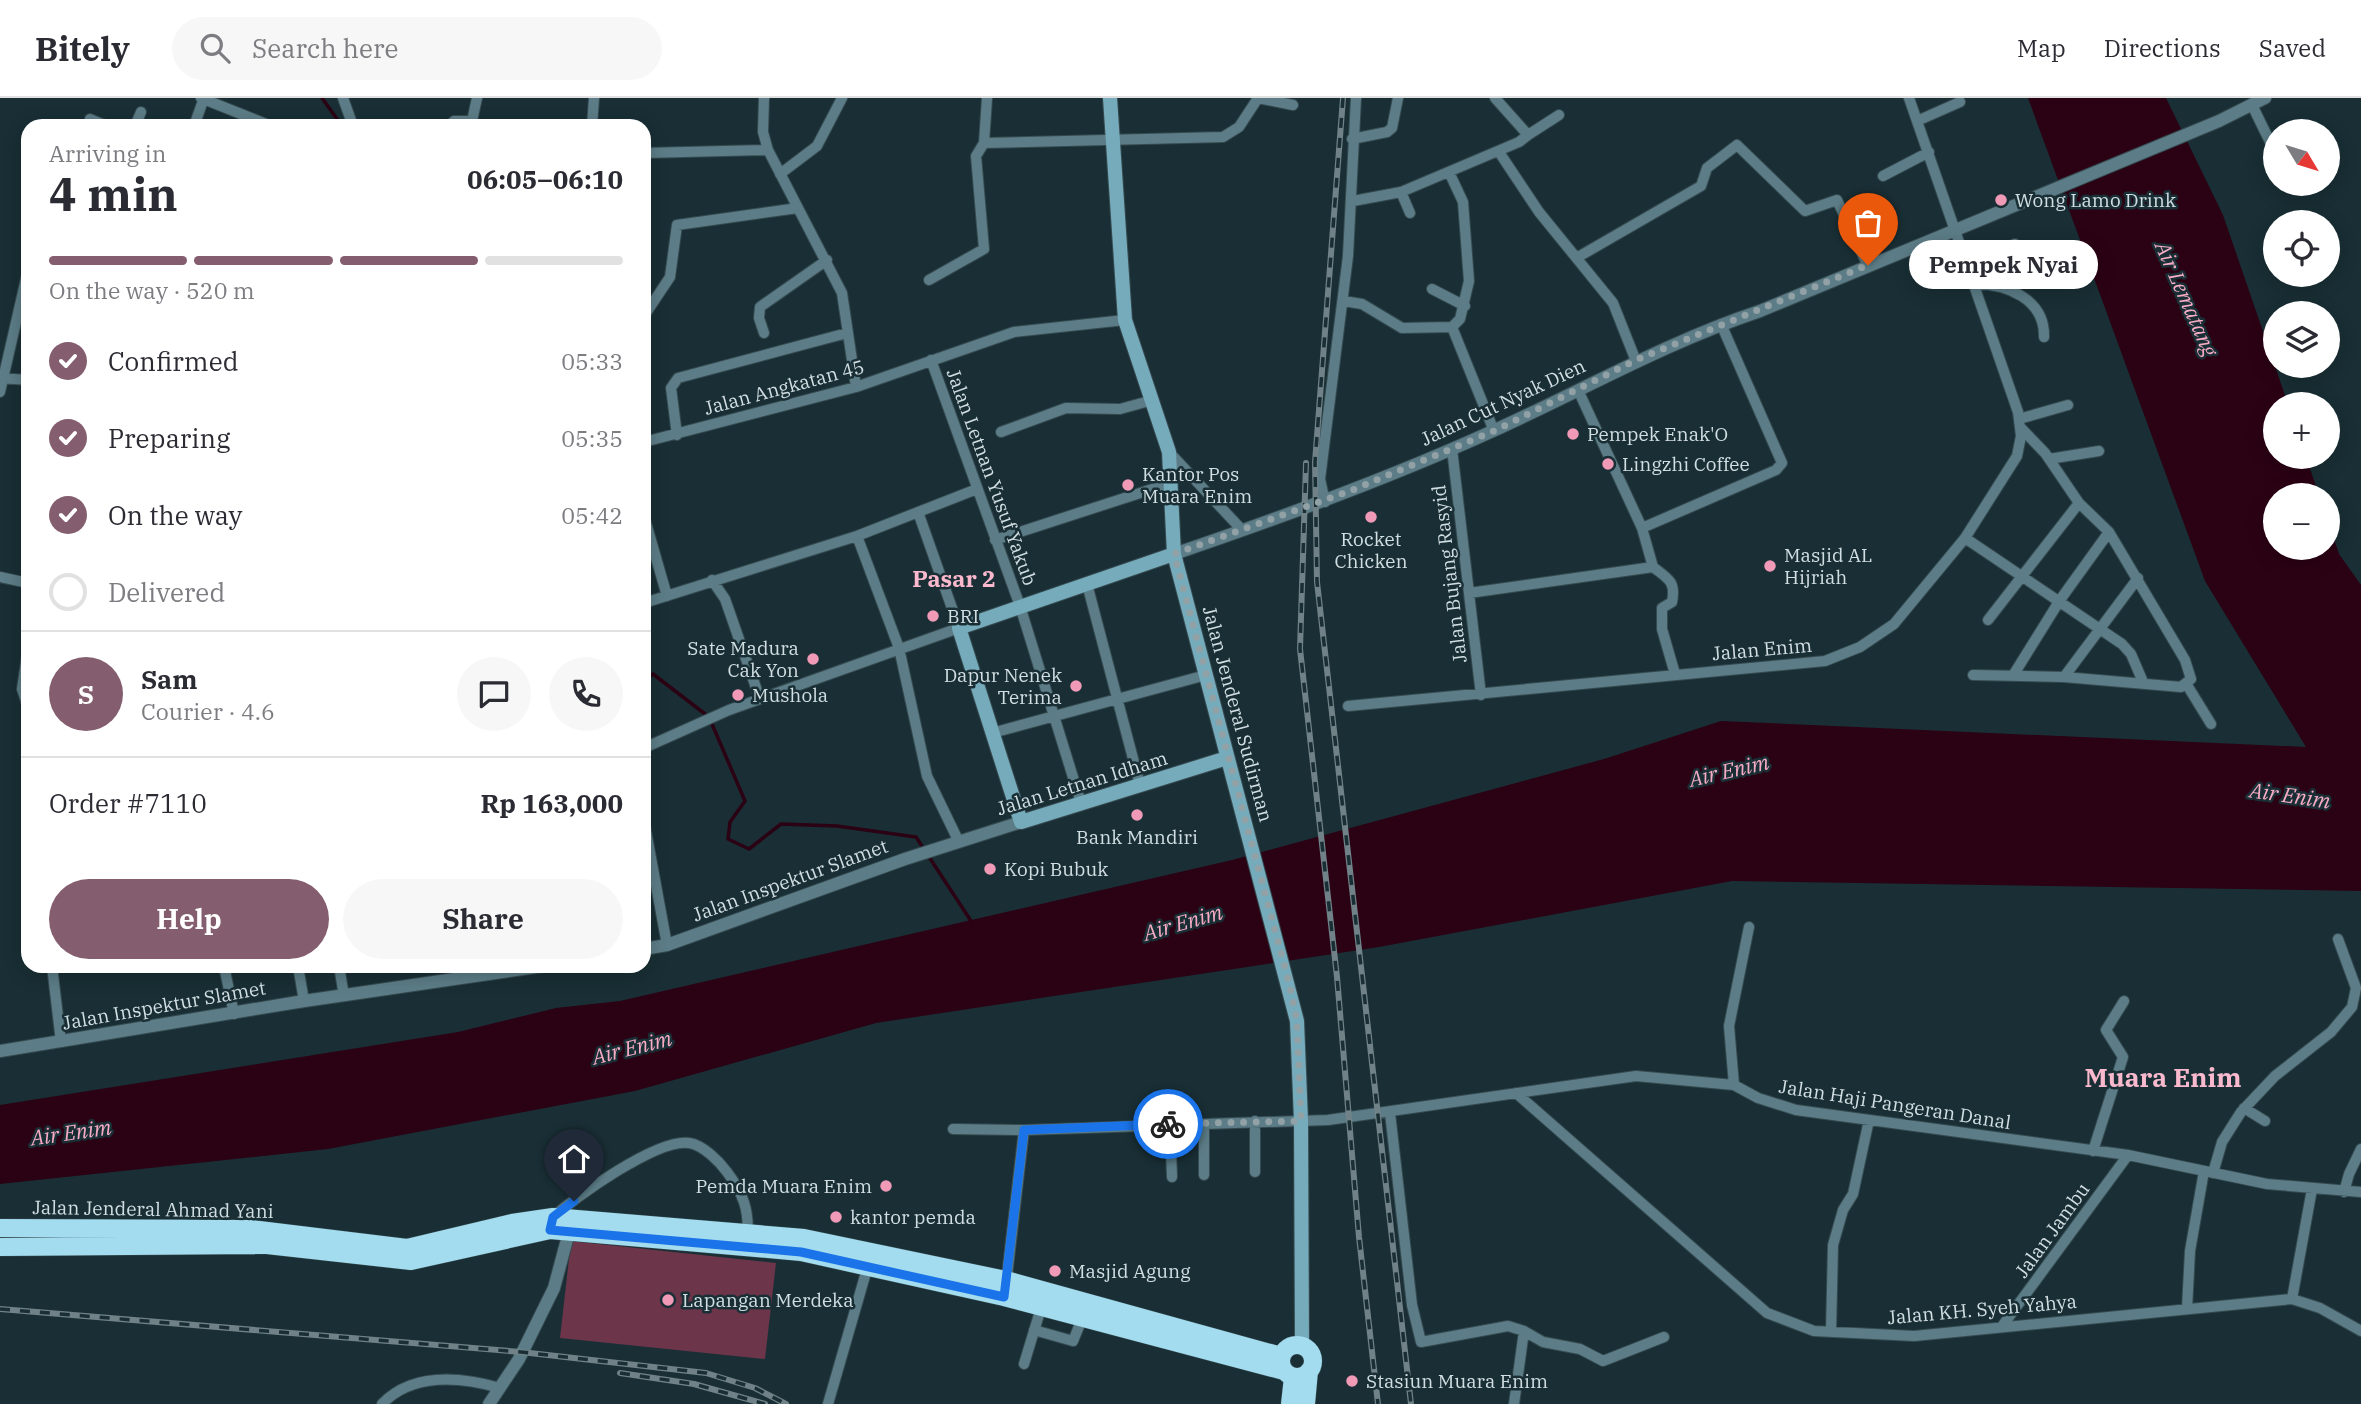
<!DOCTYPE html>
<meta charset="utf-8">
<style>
body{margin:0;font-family:"IBM Plex Serif",serif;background:#f7f7f7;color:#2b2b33;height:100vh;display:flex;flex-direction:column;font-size:26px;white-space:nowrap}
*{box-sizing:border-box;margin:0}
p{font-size:23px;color:#7c7c81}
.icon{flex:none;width:38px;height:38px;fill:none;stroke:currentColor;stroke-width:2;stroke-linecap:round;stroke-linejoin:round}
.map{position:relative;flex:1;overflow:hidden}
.drawer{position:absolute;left:21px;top:21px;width:630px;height:854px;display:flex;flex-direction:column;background:#fff;border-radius:21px;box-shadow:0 4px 18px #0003}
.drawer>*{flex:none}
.needle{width:46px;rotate:128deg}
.fabs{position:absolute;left:2263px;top:21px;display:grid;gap:14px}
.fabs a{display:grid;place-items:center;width:77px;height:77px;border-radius:50%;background:#fff;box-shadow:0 4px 18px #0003;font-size:35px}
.pin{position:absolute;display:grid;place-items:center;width:60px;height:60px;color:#fff;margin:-72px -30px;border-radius:50% 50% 50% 0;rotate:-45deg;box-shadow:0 0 7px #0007}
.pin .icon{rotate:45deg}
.courier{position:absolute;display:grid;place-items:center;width:70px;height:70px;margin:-35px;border:5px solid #1a73e8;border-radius:50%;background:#fff;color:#222;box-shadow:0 2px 9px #0007}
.bubble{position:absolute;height:49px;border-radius:24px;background:#fff;box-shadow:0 4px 18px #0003;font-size:23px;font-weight:700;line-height:49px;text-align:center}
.head em{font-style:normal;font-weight:700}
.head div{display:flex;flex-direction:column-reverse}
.head{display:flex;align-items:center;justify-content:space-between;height:119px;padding:0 28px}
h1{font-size:46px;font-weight:700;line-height:52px}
.bar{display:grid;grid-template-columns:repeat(4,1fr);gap:10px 7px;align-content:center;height:84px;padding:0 28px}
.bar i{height:9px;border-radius:5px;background:#e1e1e2}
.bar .active{background:#845d6e}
.bar p{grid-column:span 4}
.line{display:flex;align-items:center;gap:18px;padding:0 28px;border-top:2px solid #e1e1e2}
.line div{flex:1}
.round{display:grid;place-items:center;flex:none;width:74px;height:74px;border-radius:37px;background:#f7f7f7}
ol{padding:0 28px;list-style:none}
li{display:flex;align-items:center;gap:21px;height:77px}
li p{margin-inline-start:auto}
li .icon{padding:7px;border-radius:50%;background:#845d6e;color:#fff;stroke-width:4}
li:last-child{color:#7c7c81}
li i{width:38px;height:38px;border:4px solid #e1e1e2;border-radius:50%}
.action{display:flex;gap:14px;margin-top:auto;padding:14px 28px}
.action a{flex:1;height:80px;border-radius:42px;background:#845d6e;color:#fff;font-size:28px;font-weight:700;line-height:80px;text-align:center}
.action a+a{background:#f7f7f7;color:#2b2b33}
header{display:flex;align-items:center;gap:42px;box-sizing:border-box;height:98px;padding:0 35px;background:#fff;border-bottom:2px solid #e1e1e2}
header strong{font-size:33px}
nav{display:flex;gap:38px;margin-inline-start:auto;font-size:24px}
.search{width:490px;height:63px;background:#f7f7f7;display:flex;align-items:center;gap:18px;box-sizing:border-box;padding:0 24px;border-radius:38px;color:#7c7c81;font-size:26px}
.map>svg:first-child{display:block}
</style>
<header>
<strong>Bitely</strong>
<div class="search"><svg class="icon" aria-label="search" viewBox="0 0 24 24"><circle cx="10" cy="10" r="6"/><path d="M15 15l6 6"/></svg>Search here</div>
<nav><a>Map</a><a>Directions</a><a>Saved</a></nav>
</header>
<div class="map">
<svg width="2361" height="1306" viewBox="0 0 2361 1306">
<rect width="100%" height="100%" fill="#192f35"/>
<path fill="#6c3549" d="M571,1143L776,1165L765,1261L560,1240Z"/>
<path fill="#2b0214" d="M2028,0H2166L2223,117L2288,306H2275V359H2306L2319,397H2275V450H2328V423L2339,456L2361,487V793L1732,783L1379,849L876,925L635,993L328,1051L0,1086V1007L458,934L556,910L620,903L1232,762L1604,661L1721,623L2306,649L2205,483Z"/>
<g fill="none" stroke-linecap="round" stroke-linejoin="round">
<path stroke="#2b0214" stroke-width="3.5" d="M322,0L342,28
M644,582L653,576L709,619L745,703L730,724L728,741L749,751L781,726L837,728L916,739L973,826"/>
<defs>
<path id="minor" d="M201,0L271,28
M343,0L353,28
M764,0L763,34L768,52L842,195L856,289
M1258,0L1293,7
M2252,7L2275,54
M90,21L107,28
M1917,23L1960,4
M135,28L141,14
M194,28L204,0
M449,28L454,23H472L477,0
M592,28L594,0
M1528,37L1559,17
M1352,41L1387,34L1392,30L1398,0
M984,45L1223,39L1239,29L1258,0
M1499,54L1539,114L1613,205L1636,263
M644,55L768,52
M1449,74L1463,104L1469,183L1460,221L1452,229
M780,76L817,48L842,0
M1883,78L1929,54
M2295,88L2296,86
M1401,94L1410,115
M1353,103L1401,94L1519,44L1528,37L1495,0
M1578,159L1701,88L1707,70L1737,47L1805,113L1837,102L1868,168
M1967,164L2015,146
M929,182L984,151L976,58L984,45L987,0
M1975,186C2007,186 2045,201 2044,239
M1432,191L1465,208
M1343,203L1362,206L1402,230L1452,229
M644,218L670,179L677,127L798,110
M1452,229L1494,333
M764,235L759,220L760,209L827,162
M931,262L1020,508L1081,705
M644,267V277
M0,280L28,282
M1578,292L1642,430L1653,469
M0,294L28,172
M2019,321L2068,307
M1001,334L1066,310L1120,311L1153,302
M677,337L671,290L678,280L847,235
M644,344L856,289L1014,234L1125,222
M1452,351L1481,597
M1169,354L1242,432
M2049,361L2099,353
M1325,404L1320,381L1348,158L1356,0
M644,418L667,498
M1642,430L1776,372L1782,365L1721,226
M857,438L899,550L927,678L959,744
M1965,440L2122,546L2131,556L2143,584
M995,442L1171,385
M1653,469C1669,481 1676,484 1672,504L1662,510V531L1675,576
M0,479L28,485
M712,482L725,501L760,601
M1087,486L1140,687
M1469,495L1653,469
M644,505L857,438L977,391
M1988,522L2079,405
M28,551L22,591L28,609
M2014,576L2060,502L2109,434
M1973,577L2064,579L2181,589L2191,581L2185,562L2109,434L2079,405L2045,355L2020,329
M2064,579L2138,480
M2187,587L2211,626
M1348,608L1825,563L1860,549L1894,526L1965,440L2017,358L2021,338L2018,314L1909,0
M992,635L1206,577
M644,650L729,612L959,530L918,414
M644,722L667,847
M52,868L61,944
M224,868L234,916
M298,868L304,903
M339,868L344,898
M1734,987L1729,928L1749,829
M1516,995L1767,1215L1814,1233L1914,1238L2292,1201L2320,1210L2361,1233
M2244,1010L2265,1023
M1390,1015L1412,1207L1421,1244L1508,1228L1524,1233L1514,1306
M1255,1023V1074
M1170,1026L1172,1079
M1204,1026V1077
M953,1031L1024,1032L1328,1022L1636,978L1734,987L1758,1000L1796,1012L2128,1057L2267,1086L2361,1094
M2093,1053L2123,959L2106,932L2124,903
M2213,1075L2222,1044L2241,1014L2275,978L2331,934L2352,909L2356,890L2338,841
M2344,1094L2349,1076L2361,1051
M552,1120C575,1099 658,1040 689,1045C703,1047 719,1063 727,1074C743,1095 750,1113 747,1140
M1006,1186L1024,1032
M2292,1201L2312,1091
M2187,1211L2190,1153L2204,1073
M2003,1227L2128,1057
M1034,1232L1073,1243L1082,1221
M1524,1233L1543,1244L1580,1251L1603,1263L1664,1239
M1831,1234L1833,1147L1843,1112L1853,1096L1869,1022
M1024,1266L1041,1210
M382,1306C413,1274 461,1279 500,1290
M828,1306L869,1164"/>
<path id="tertiary" d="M1174,456C1283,419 1390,380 1495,332C1583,292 1667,244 1760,213L2219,23L2265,0
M644,851L667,847L905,761L1021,724
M0,953L304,903L543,868
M489,1306L519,1261L554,1190L569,1134"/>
<path id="secondary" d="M1110,0L1125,222L1169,354L1174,456L1297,923L1301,1023L1302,1247
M1174,456L959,530L1021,724L1227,660"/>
<path id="trunk" d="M0,1130L251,1131L407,1150L512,1125L553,1119L804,1140L1006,1182L1281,1258
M0,1149L267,1147L411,1163L550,1132L801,1154L1004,1199L1284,1273
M1281 1263a16 16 0 1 1 32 0a16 16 0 1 1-32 0Z
M1290,1306L1293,1279
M1306,1306L1309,1273"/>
</defs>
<use href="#minor" stroke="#364b51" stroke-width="12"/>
<use href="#tertiary" stroke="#364b51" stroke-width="14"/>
<use href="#secondary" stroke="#364b51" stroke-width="16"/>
<use href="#trunk" stroke="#364b51" stroke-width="19"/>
<use href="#minor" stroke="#5c7d87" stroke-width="10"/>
<use href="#tertiary" stroke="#5c7d87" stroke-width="12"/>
<use href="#secondary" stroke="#76abbb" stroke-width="14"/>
<use href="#trunk" stroke="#a2dcee" stroke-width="18"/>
<defs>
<path id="rail" d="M1343,0L1315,364L1317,484L1411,1306
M1306,365L1300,551L1337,879L1359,1139L1378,1306
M0,1211L521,1254L706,1275L755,1290L786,1306
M620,1275L694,1286L765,1306"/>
</defs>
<use href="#rail" stroke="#708287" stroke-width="6"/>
<use href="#rail" stroke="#192f35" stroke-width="3.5" stroke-dasharray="10" stroke-linecap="butt"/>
</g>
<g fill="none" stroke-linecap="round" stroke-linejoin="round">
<path stroke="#91a1a5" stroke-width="7" stroke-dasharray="0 12.6" d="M1168,1026L1301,1023L1297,923L1290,888L1174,456L1350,393L1494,333L1636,262L1868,167"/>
<path stroke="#1a73e8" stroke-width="9" d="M574,1103L553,1119L550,1132L801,1154L1004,1199L1024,1032L1168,1026"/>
</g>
<g fill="#f09ab7" stroke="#192f35" stroke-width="2.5">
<circle cx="2001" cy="102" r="7"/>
<circle cx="1573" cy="336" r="7"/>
<circle cx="1608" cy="366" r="7"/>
<circle cx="1128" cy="387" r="7"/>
<circle cx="1371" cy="419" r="7"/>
<circle cx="1770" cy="468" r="7"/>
<circle cx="933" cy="518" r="7"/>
<circle cx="813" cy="561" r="7"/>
<circle cx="1076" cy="588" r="7"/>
<circle cx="738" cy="597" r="7"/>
<circle cx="1137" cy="717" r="7"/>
<circle cx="990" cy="771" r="7"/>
<circle cx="886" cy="1088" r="7"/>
<circle cx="836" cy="1119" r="7"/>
<circle cx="1055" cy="1173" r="7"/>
<circle cx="668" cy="1202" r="7"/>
<circle cx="1352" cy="1283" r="7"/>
</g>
<g text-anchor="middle" stroke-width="5" stroke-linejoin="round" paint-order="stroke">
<g font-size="19" fill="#d1dee2" stroke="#192f35" text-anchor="start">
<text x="2015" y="109">Wong Lamo Drink</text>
<text x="1587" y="343">Pempek Enak'O</text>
<text x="1622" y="373">Lingzhi Coffee</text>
<text x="1142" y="383">Kantor Pos<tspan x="1142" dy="22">Muara Enim</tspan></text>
<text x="1371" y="448" text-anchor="middle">Rocket<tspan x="1371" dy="22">Chicken</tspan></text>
<text x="1784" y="464">Masjid AL<tspan x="1784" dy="22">Hijriah</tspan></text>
<text x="947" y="525">BRI</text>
<text x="799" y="557" text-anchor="end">Sate Madura<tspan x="799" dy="22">Cak Yon</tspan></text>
<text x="1062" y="584" text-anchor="end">Dapur Nenek<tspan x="1062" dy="22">Terima</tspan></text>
<text x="752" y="604">Mushola</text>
<text x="1137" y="746" text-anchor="middle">Bank Mandiri</text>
<text x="1004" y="778">Kopi Bubuk</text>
<text x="872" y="1095" text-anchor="end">Pemda Muara Enim</text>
<text x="850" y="1126">kantor pemda</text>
<text x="1069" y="1180">Masjid Agung</text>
<text x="682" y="1209">Lapangan Merdeka</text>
<text x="1366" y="1290">Stasiun Muara Enim</text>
</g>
<g font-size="19" fill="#d1dee2" stroke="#192f35">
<text transform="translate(784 289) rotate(-15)" y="7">Jalan Angkatan 45</text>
<text transform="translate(1503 304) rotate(-25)" y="7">Jalan Cut Nyak Dien</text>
<text transform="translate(992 379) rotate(70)" y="7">Jalan Letnan Yusuf Yakub</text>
<text transform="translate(1449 476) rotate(-97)" y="7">Jalan Bujang Rasyid</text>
<text transform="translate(1762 551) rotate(-5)" y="7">Jalan Enim</text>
<text transform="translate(1238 616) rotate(75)" y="7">Jalan Jenderal Sudirman</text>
<text transform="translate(1082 685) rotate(-17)" y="7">Jalan Letnan Idham</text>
<text transform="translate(790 782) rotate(-20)" y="7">Jalan Inspektur Slamet</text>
<text transform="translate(164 907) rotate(-10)" y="7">Jalan Inspektur Slamet</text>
<text transform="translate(1895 1006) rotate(9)" y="7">Jalan Haji Pangeran Danal</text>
<text transform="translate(153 1111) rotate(1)" y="7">Jalan Jenderal Ahmad Yani</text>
<text transform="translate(2052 1132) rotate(-54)" y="7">Jalan Jambu</text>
<text transform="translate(1982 1211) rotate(-5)" y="7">Jalan KH. Syeh Yahya</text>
</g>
<g font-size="21" font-style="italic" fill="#f9acc5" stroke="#192f35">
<text transform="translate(2186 201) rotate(66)" y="7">Air Lematang</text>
<text transform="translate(1729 673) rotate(-13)" y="7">Air Enim</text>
<text transform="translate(2290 698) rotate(8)" y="7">Air Enim</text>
<text transform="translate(1183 825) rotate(-16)" y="7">Air Enim</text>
<text transform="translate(632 950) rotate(-14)" y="7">Air Enim</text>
<text transform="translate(71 1035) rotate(-8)" y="7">Air Enim</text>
</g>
<g font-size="23" font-weight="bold" fill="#fbb9ce" stroke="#192f35">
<text x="954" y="489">Pasar 2</text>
</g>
<g font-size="26" font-weight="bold" fill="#fbb9ce" stroke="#192f35">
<text x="2163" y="989">Muara Enim</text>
</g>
</g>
</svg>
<div class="fabs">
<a><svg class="needle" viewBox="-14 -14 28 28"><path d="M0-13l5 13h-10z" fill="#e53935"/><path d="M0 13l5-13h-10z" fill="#7c7c81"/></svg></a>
<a><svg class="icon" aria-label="locate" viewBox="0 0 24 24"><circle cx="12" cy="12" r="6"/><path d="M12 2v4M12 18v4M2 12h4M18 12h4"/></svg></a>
<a><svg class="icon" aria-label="layers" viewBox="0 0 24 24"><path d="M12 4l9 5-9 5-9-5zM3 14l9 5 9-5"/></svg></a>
<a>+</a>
<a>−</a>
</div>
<div class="pin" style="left:1868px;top:167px;background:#ea580c"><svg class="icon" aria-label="bag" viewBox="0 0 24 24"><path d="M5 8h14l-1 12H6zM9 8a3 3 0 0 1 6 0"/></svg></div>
<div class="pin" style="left:574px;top:1103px;background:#1f2937"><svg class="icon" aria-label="home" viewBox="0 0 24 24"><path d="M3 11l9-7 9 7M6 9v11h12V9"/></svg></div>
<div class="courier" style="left:1168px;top:1026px"><svg class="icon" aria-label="bike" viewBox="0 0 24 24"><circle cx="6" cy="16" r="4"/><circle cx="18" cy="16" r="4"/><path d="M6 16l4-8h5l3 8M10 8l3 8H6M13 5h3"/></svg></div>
<div class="bubble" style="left:1909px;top:142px;width:189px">Pempek Nyai</div>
<section class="drawer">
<div class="head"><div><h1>4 min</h1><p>Arriving in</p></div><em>06:05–06:10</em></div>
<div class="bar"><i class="active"></i><i class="active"></i><i class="active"></i><i></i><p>On the way · 520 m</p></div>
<ol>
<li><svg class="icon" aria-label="check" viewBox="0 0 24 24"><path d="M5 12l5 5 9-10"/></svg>Confirmed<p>05:33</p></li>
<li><svg class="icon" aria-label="check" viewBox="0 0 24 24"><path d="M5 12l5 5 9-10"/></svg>Preparing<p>05:35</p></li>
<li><svg class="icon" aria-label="check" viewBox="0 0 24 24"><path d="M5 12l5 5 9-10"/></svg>On the way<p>05:42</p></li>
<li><i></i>Delivered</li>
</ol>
<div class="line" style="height:126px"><b class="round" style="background:#845d6e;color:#fff">S</b><div><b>Sam</b><p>Courier · 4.6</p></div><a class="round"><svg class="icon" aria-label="chat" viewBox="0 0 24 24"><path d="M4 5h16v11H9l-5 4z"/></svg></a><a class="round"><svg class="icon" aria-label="phone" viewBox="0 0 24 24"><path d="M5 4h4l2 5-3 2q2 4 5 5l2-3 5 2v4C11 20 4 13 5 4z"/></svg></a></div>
<div class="line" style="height:91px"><div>Order #7110</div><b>Rp 163,000</b></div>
<div class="action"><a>Help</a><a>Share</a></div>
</section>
</div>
